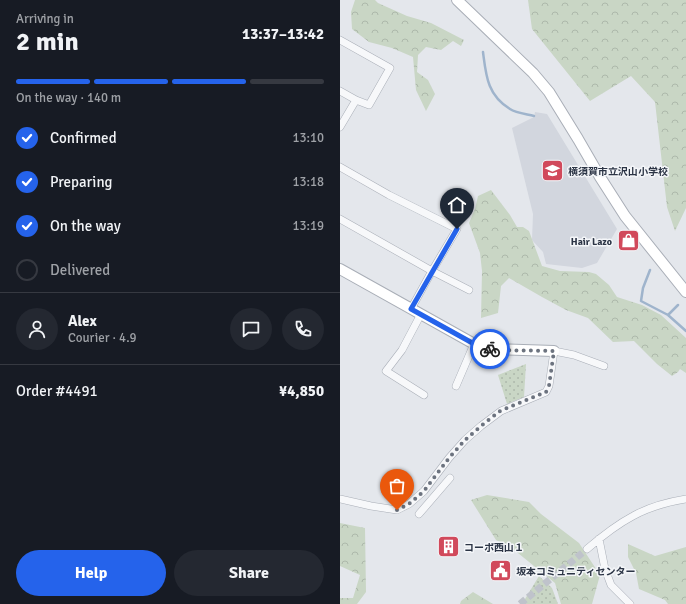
<!DOCTYPE html>
<meta charset="utf-8">
<style>
body{margin:0;font-family:Signika,"Noto Sans JP",sans-serif;background:#242831;color:#f1f3f6;height:100vh;display:flex;flex-direction:column;font-size:15px;white-space:nowrap}
*{box-sizing:border-box;margin:0}
p{font-size:13px;color:#9ea1a6}
.icon{flex:none;width:22px;height:22px;fill:none;stroke:currentColor;stroke-width:2;stroke-linecap:round;stroke-linejoin:round}
.map{position:relative;flex:1;overflow:hidden}
.drawer{display:flex;flex-direction:column;background:#171b24;width:340px}
.drawer>*{flex:none}
.pin{position:absolute;display:grid;place-items:center;width:34px;height:34px;color:#fff;margin:-41px -17px;border-radius:50% 50% 50% 0;rotate:-45deg;box-shadow:0 0 4px #0007}
.pin .icon{rotate:45deg}
.courier{position:absolute;display:grid;place-items:center;width:40px;height:40px;margin:-20px;border:3px solid #2563eb;border-radius:50%;background:#fff;color:#222;box-shadow:0 1px 5px #0007}
.overview em{font-style:normal;font-weight:700}
.overview div{display:flex;flex-direction:column-reverse}
.overview{display:flex;align-items:center;justify-content:space-between;height:68px;padding:0 16px}
h1{font-size:26px;font-weight:700;line-height:30px}
.bar{display:grid;grid-template-columns:repeat(4,1fr);gap:6px 4px;align-content:center;height:48px;padding:0 16px}
.bar i{height:5px;border-radius:3px;background:#363941}
.bar .active{background:#2563eb}
.bar p{grid-column:span 4}
.line{display:flex;align-items:center;gap:10px;padding:0 16px;border-top:1px solid #363941}
.line div{flex:1}
.round{display:grid;place-items:center;flex:none;width:42px;height:42px;border-radius:21px;background:#242831}
ol{padding:0 16px;list-style:none}
li{display:flex;align-items:center;gap:12px;height:44px}
li p{margin-inline-start:auto}
li .icon{padding:4px;border-radius:50%;background:#2563eb;color:#fff;stroke-width:4}
li:last-child{color:#9ea1a6}
li i{width:22px;height:22px;border:2px solid #363941;border-radius:50%}
.primary-button{display:flex;gap:8px;margin-top:auto;padding:8px 16px}
.primary-button a{flex:1;height:46px;border-radius:24px;background:#2563eb;color:#fff;font-size:16px;font-weight:700;line-height:46px;text-align:center}
.primary-button a+a{background:#242831;color:#f1f3f6}
main{display:flex;flex:1;min-height:0}
.map>svg:first-child{display:block}
</style>
<main>
<section class="drawer">
<div class="overview"><div><h1>2 min</h1><p>Arriving in</p></div><em>13:37–13:42</em></div>
<div class="bar"><i class="active"></i><i class="active"></i><i class="active"></i><i></i><p>On the way · 140 m</p></div>
<ol>
<li><svg class="icon" aria-label="check" viewBox="0 0 24 24"><path d="M5 12l5 5 9-10"/></svg>Confirmed<p>13:10</p></li>
<li><svg class="icon" aria-label="check" viewBox="0 0 24 24"><path d="M5 12l5 5 9-10"/></svg>Preparing<p>13:18</p></li>
<li><svg class="icon" aria-label="check" viewBox="0 0 24 24"><path d="M5 12l5 5 9-10"/></svg>On the way<p>13:19</p></li>
<li><i></i>Delivered</li>
</ol>
<div class="line" style="height:72px"><a class="round"><svg class="icon" aria-label="person" viewBox="0 0 24 24"><circle cx="12" cy="8" r="4"/><path d="M4 21q1-7 8-7t8 7"/></svg></a><div><b>Alex</b><p>Courier · 4.9</p></div><a class="round"><svg class="icon" aria-label="chat" viewBox="0 0 24 24"><path d="M4 5h16v11H9l-5 4z"/></svg></a><a class="round"><svg class="icon" aria-label="phone" viewBox="0 0 24 24"><path d="M5 4h4l2 5-3 2q2 4 5 5l2-3 5 2v4C11 20 4 13 5 4z"/></svg></a></div>
<div class="line" style="height:52px"><div>Order #4491</div><b>¥4,850</b></div>
<div class="primary-button"><a>Help</a><a>Share</a></div>
</section>
<div class="map">
<svg width="346" height="604" viewBox="0 0 346 604">
<defs>
<pattern id="grass-dots" width="8" height="8" patternUnits="userSpaceOnUse"><rect width="8" height="8" fill="#c9d6c5"/><path d="M2 2h.1M6 6h.1" fill="none" stroke="#adb8ab" stroke-width="1.8" stroke-linecap="round"/></pattern>
<pattern id="forest-crowns" width="20" height="18" patternUnits="userSpaceOnUse"><rect width="20" height="18" fill="#c9d6c5"/><path d="M2 6a3 3 0 1 1 6 0M12 15a3 3 0 1 1 6 0" fill="none" stroke="#adb8ab"/></pattern>
</defs>
<rect width="100%" height="100%" fill="#e4e7ec"/>
<path fill="#d2d6de" d="M195,112L207,114L277,229L257,263L242,268L206,264L203,252L192,240L193,214L172,128L194,117Z"/>
<path fill="url(#grass-dots)" d="M186,364L184,397L167,404L158,375Z
M199,576L212,588L218,604H182Z"/>
<path fill="url(#forest-crowns)" d="M15,0H35L38,3L67,16L91,23L124,40L121,46L113,41L101,50L86,47L78,55L77,72L88,80L95,94L86,111L76,90L73,57L52,48L29,42L12,29L11,12Z
M188,0H346V208L335,231L327,207L315,102L291,76L250,101L192,29Z
M151,190L170,215L177,227H183L189,231L202,266L220,271L249,272L256,274L269,285L277,297L302,305L321,315L346,338V373L340,369L338,372L332,376L317,364L294,341L273,342L248,318L226,310L202,297L169,278L161,286L158,313L141,318L142,271L140,253L129,223L135,209L138,196Z
M147,495L189,502L201,514L239,543L260,575L252,604H221L215,583L173,549L156,540L131,500Z
M0,523L25,528L26,592L17,604H0V598H13L20,575L0,566Z
M288,544L315,556L346,547V604H328L325,600L299,589L296,573L288,557Z
M133,592L153,604H120L121,601Z"/>
<g fill="none" stroke-linecap="round" stroke-linejoin="round">
<path stroke="#9fb4cc" stroke-width="2.5" d="M143,52C146,75 147,95 170,109C176,113 186,114 194,116
M310,270L303,288L301,301L328,315L346,331
M328,315L338,305"/>
<path stroke="#bfc3cb" stroke-width="7" stroke-dasharray="7 3.5" stroke-linecap="butt" d="M180,604L247,549"/>
<defs>
<path id="street" d="M0,40L50,68L29,105L16,100L0,91
M0,127L16,100
M0,167L49,195L117,229L92,271L129,290
M0,219L92,271L71,309
M81,314L62,350L46,371L84,395
M116,386L134,344
M0,499L31,506L57,510L69,504L84,491L109,458L125,440L141,426L161,411L206,392L209,386L214,351L234,355L264,366
M79,514L110,478
M259,539L265,569L271,585L290,604
M247,549C261,537 276,525 293,516C309,507 328,502 346,499"/>
<path id="secondary" d="M117,0L193,73L209,92L238,139L260,177L285,216L346,292
M0,269L136,345L153,349L214,351"/>
</defs>
<use href="#street" stroke="#a9aeb7" stroke-width="8"/>
<use href="#secondary" stroke="#a9aeb7" stroke-width="12"/>
<use href="#street" stroke="#f7f8fa" stroke-width="7"/>
<use href="#secondary" stroke="#fff" stroke-width="10"/>
</g>
<g fill="none" stroke-linecap="round" stroke-linejoin="round">
<path stroke="#6c737f" stroke-width="4" stroke-dasharray="0 7.2" d="M57,510L69,504L84,491L109,458L125,440L141,426L160,411L206,392L209,386L214,351L153,350L150,349"/>
<path stroke="#2563eb" stroke-width="5" d="M117,229L71,309L136,345L150,349"/>
</g>
<defs>
<symbol id="school-square" viewBox="-11 -11 22 22"><rect x="-9" y="-9" width="18" height="18" rx="4" fill="#d1495b" stroke="#f4f6f9"/><path d="M0-5L7-2L0 1L-7-2ZM-4 1L0 2.5L4 1V4Q0 6-4 4Z" fill="#fff"/></symbol>
<symbol id="shop-square" viewBox="-11 -11 22 22"><rect x="-9" y="-9" width="18" height="18" rx="4" fill="#d1495b" stroke="#f4f6f9"/><path d="M-5-2.5h2.3a2.7 3.5 0 0 1 5.4 0H5L5.5 6h-11ZM-1.5-2.5h3a1.5 2.3 0 0 0-3 0Z" fill="#fff"/></symbol>
<symbol id="building-square" viewBox="-11 -11 22 22"><rect x="-9" y="-9" width="18" height="18" rx="4" fill="#d1495b" stroke="#f4f6f9"/><path d="M-4-6H4V6H1V3H-1V6H-4ZM-2.5-4.3h1.7v1.8h-1.7ZM.8-4.3h1.7v1.8H.8ZM-2.5-1h1.7V.8h-1.7ZM.8-1h1.7V.8H.8Z" fill="#fff"/></symbol>
<symbol id="civic-square" viewBox="-11 -11 22 22"><rect x="-9" y="-9" width="18" height="18" rx="4" fill="#d1495b" stroke="#f4f6f9"/><path d="M-.6-6.5H3V-4.5H.6V-3L4-1V1h2V6H-6V1h2V-1L-.6-3ZM-1.2 2.5V6h2.4V2.5Z" fill="#fff"/></symbol>
</defs>
<g fill-rule="evenodd">
<use href="#school-square" x="200" y="158" width="25" height="25"/>
<use href="#shop-square" x="276" y="228" width="25" height="25"/>
<use href="#building-square" x="96" y="534" width="25" height="25"/>
<use href="#civic-square" x="148" y="558" width="25" height="25"/>
</g>
<g text-anchor="middle" stroke-width="3" stroke-linejoin="round" paint-order="stroke">
<g font-size="10" font-weight="bold" fill="#2b3445" stroke="#f4f6f9" text-anchor="start">
<text x="228" y="175">横須賀市立沢山小学校</text>
<text x="272" y="245" text-anchor="end">Hair Lazo</text>
<text x="124" y="551">コーポ西山１</text>
<text x="176" y="575">坂本コミュニティセンター</text>
</g>
</g>
</svg>
<div class="pin" style="left:57px;top:510px;background:#ea580c"><svg class="icon" aria-label="bag" viewBox="0 0 24 24"><path d="M5 8h14l-1 12H6zM9 8a3 3 0 0 1 6 0"/></svg></div>
<div class="pin" style="left:117px;top:229px;background:#1f2937"><svg class="icon" aria-label="home" viewBox="0 0 24 24"><path d="M3 11l9-7 9 7M6 9v11h12V9"/></svg></div>
<div class="courier" style="left:150px;top:349px"><svg class="icon" aria-label="bike" viewBox="0 0 24 24"><circle cx="6" cy="16" r="4"/><circle cx="18" cy="16" r="4"/><path d="M6 16l4-8h5l3 8M10 8l3 8H6M13 5h3"/></svg></div>
</div>
</main>
